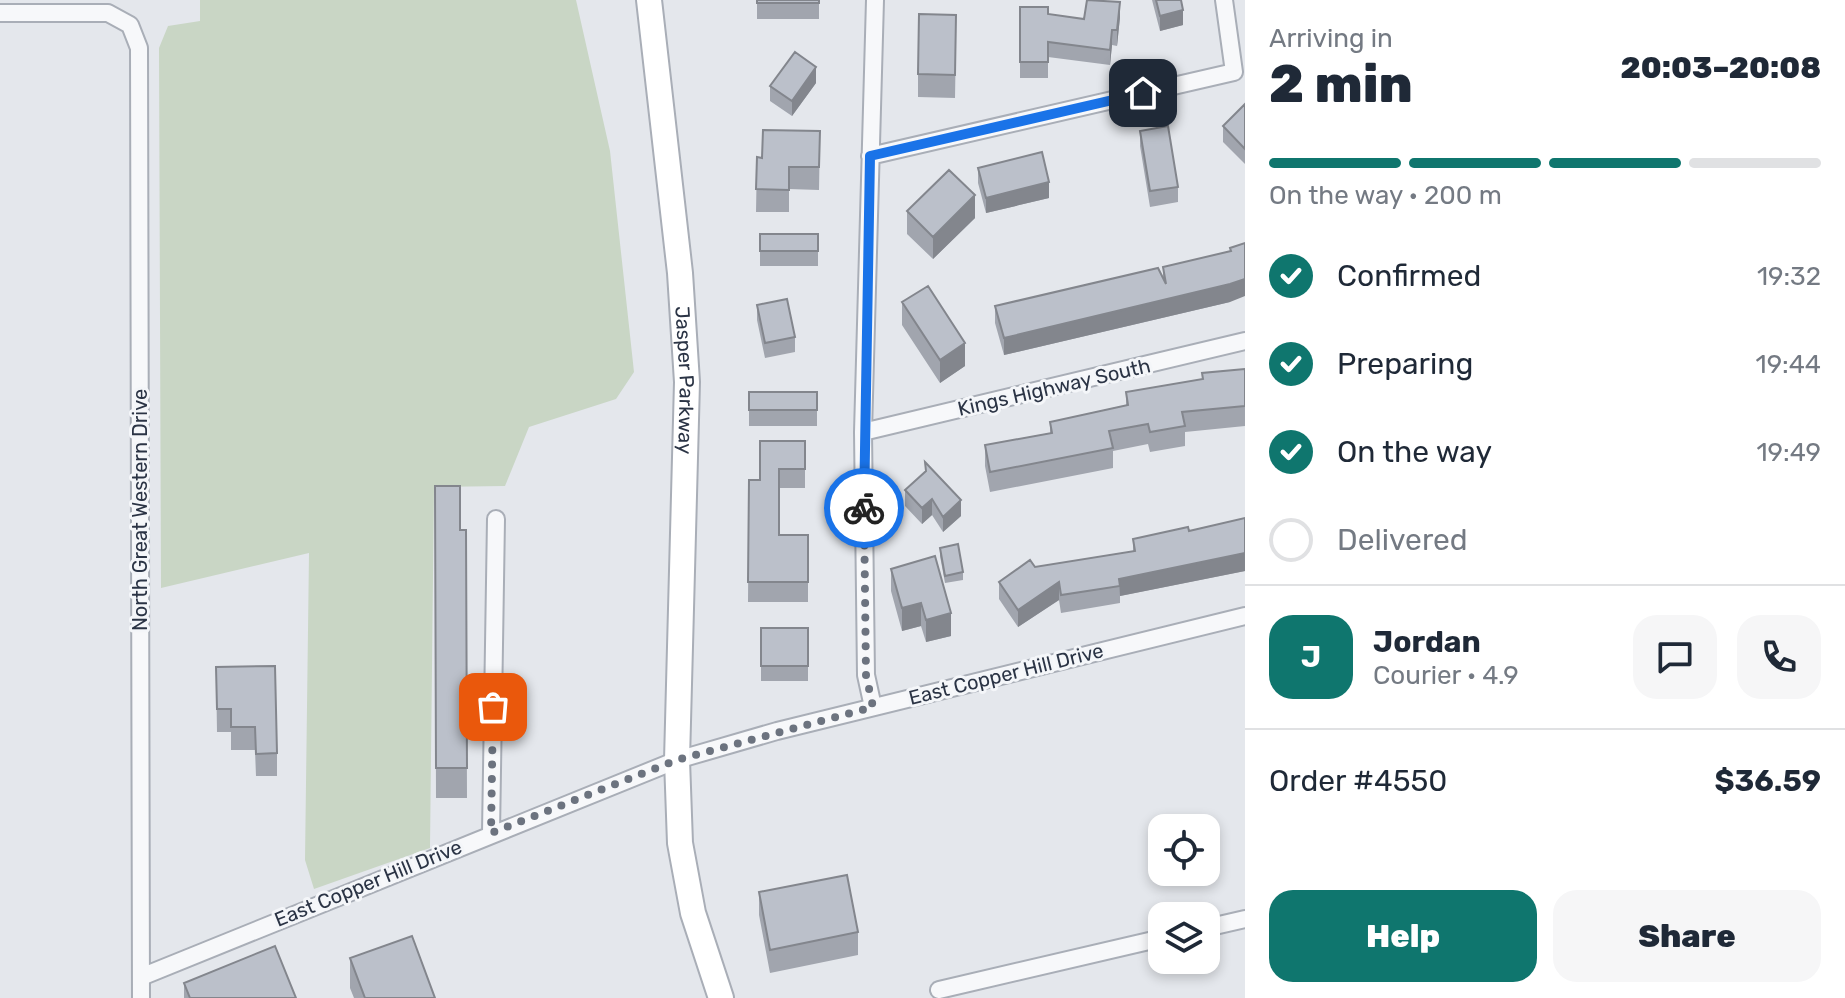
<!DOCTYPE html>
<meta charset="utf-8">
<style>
body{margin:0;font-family:Rubik,sans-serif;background:#f6f6f7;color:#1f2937;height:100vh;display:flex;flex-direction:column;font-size:30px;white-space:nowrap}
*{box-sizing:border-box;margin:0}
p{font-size:26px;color:#747a83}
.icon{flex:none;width:44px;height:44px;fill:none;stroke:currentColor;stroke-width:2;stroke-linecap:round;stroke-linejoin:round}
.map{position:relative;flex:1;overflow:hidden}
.panel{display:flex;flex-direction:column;background:#fff;width:600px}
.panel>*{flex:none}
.fabs{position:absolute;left:1148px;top:814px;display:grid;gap:16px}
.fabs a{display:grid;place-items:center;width:72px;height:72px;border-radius:16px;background:#fff;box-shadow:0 4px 12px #0003;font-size:40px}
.pin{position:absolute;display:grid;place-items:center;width:68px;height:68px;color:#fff;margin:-34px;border-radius:16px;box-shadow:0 4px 12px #0006}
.courier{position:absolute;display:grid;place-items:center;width:80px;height:80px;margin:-40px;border:6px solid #1a73e8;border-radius:50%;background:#fff;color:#222;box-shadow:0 2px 10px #0007}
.overview em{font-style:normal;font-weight:800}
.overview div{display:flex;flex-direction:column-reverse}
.overview{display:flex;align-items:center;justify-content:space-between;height:136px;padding:0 24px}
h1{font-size:52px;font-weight:800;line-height:60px}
.bar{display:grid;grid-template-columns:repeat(4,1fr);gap:12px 8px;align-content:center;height:96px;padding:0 24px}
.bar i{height:10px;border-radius:6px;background:#e0e1e3}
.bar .active{background:#0f766e}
.bar p{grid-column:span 4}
.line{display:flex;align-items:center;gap:20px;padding:0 24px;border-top:2px solid #e0e1e3}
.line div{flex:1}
.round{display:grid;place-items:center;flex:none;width:84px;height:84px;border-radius:24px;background:#f6f6f7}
ol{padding:0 24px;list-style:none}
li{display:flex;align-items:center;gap:24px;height:88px}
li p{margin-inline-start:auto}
li .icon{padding:8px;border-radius:50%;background:#0f766e;color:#fff;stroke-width:4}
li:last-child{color:#747a83}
li i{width:44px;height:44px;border:4px solid #e0e1e3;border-radius:50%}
.primary-button{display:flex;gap:16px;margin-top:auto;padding:16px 24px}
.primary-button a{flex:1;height:92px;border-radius:24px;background:#0f766e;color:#fff;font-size:32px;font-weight:800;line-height:92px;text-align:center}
.primary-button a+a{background:#f6f6f7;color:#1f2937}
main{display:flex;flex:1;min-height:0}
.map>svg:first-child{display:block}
</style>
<main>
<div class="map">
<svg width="1245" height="998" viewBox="0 0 1245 998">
<rect width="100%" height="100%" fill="#e4e7ec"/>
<path fill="#c9d6c5" d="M200,0H576L610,151L634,372L616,399L529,427L505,486L434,487L430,848L314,889L305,860L309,553L161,588L159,48L168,26L200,21Z"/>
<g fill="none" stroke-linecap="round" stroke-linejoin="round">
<defs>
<path id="street" d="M0,13H108L130,25L139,48L141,998
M870,156L1234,72L1224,0
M863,432L1245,341
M873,707L866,675L863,432L875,0
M491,833L496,519
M1206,928L1245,919
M141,977L677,760L777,731L1245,616
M939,990L1162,938"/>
<g id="secondary">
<path id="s1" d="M649,0L680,273L687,382L677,760L680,843L693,913L721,998"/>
</g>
</defs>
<use href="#street" stroke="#a9aeb7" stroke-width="20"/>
<use href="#secondary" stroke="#a9aeb7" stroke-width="28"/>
<use href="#street" stroke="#f7f8fa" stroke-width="16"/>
<use href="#secondary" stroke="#fff" stroke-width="24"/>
</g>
<path fill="#a1a5ae" d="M757,0H819V19H757Z
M1152,0H1181L1183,25L1160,31Z
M1020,7L1048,14L1084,19L1120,17L1117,46L1112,45L1110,65L1048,57V78H1020Z
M956,38L955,98L918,97V74Z
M816,83L792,116L770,101V86Z
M1245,104V164L1223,142V126Z
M820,131L819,190L789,189V212H756L757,157L762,158Z
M1140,131L1178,187V202L1150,207L1140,146Z
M978,168L1049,198L986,213L978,183Z
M907,211L975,218L933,259L907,234Z
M760,234H818V266H760Z
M1245,243L1230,302L1004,355L995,323V306L1163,279V267L1230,252V248Z
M902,302L965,366L940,383L902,325Z
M757,305L795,337V352L765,358L757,320Z
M1245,369V426L1185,432V446L1150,452L1148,444L1113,451V468L990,492L985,466V445L1050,433V422L1126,405V392L1202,379Z
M749,392H817V426H749Z
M805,441V488H779V535H808V602H748L749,480H760Z
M925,462L961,516L943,532L932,515L922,524L905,506V490L925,472Z
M435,486L460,530H466L467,798H436Z
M1245,518V571L1120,596V603L1061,613L1059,600L1018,627L999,599V582L1035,567L1133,551V539L1189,531Z
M940,548L963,572V580L945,583L940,556Z
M891,569L951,636L926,642L921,626L902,631L891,591Z
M761,628H808V681H761Z
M216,667L277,753V776H256L255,750H231V732H217Z
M759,892L858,932V955L770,973L759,915Z
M350,958L435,998H354L350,988Z
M184,983L296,998H184Z"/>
<path fill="#83868d" d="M1120,2V17L1117,46V30Z
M1183,10V25L1160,31V16Z
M1112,30V45L1110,65V50Z
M816,67V83L792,116V101Z
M1049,182V198L986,213V198Z
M975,195V218L933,259V237Z
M1245,279V296L1230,302L1004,355V338Z
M965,343V366L940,383V360Z
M932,499V515L922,524V508Z
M961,500V516L943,532V517Z
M1245,553V571L1120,596L1119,579Z
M1059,582V600L1018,627V610Z
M921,603V626L902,631V608Z
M951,613V636L926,642V620Z"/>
<path fill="#bbc0ca" stroke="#83868d" stroke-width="2" d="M757,0H819V3H757Z
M1087,0L1120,2L1117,30H1112L1110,50L1048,42V62H1020V7H1048V14L1084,19Z
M1156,0H1181L1183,10L1160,16Z
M919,14L956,15L955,75L918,74Z
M795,52L816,67L792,101L770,86Z
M1245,104V149L1223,126Z
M1168,126L1178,187L1150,191L1140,131Z
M763,130L820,131L819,167H789V190L756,189L757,157L762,158Z
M1042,152L1049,182L986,198L978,168Z
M949,170L975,195L933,237L907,211Z
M760,234H818V251H760Z
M1245,243V279L1230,284L1004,338L995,306L1158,268L1166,284L1163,267L1231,251L1230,248Z
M928,286L965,343L940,360L902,302Z
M787,299L795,337L765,343L757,305Z
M1245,369V406L1182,412L1185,426L1150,432L1148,424L1109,431L1113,448L990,472L985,445L1052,433L1050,422L1128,405L1126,392L1203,379L1202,373Z
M749,392H817V410H749Z
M760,441H805V469H779V535H808V582H748L749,480H760Z
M925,462L961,500L943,517L932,499L922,508L905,490L926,471Z
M435,486H460V530H466L467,768H436Z
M1245,518V553L1119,579L1120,586L1061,595L1059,582L1018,610L999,582L1030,560L1035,567L1135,551L1133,539L1188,527L1189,531Z
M958,544L963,572L945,576L940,548Z
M935,556L951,613L926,620L921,603L902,608L891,569Z
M761,628H808V666H761Z
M275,666L277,753L256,754L255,727H231V709H217L216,667Z
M847,875L858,932L770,950L759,892Z
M412,936L435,998H365L350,958Z
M275,946L296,998H190L184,983Z"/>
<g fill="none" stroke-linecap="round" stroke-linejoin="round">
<path stroke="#6c737f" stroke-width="8" stroke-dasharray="0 14.4" d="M493,707L491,833L677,760L873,707L866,675L864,508"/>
<path stroke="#1a73e8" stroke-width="10" d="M864,508L870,156L1143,93"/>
</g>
<g text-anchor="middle" stroke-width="6" stroke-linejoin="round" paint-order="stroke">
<g font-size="20" fill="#2b3445" stroke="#f4f6f9">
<text dy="7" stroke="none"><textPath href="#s1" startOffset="382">Jasper Parkway</textPath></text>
<text transform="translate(1054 387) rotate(-13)" y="7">Kings Highway South</text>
<text transform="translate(140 510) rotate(-90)" y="7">North Great Western Drive</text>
<text transform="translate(1006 674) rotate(-14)" y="7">East Copper Hill Drive</text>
<text transform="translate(368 883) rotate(-22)" y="7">East Copper Hill Drive</text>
</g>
</g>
</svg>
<div class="fabs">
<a><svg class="icon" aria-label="locate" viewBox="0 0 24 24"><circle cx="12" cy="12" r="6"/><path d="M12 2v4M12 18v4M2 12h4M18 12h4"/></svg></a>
<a><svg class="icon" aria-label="layers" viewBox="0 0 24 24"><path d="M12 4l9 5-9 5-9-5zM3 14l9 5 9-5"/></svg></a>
</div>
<div class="pin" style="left:493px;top:707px;background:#ea580c"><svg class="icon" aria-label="bag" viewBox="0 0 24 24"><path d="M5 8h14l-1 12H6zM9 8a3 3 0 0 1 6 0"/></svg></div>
<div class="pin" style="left:1143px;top:93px;background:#1f2937"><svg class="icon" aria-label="home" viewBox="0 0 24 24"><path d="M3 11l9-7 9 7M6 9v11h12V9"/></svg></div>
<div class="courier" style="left:864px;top:508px"><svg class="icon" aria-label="bike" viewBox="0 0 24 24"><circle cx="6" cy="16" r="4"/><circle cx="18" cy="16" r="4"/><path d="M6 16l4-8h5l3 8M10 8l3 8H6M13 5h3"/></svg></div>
</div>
<section class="panel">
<div class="overview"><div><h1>2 min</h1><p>Arriving in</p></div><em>20:03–20:08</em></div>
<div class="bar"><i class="active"></i><i class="active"></i><i class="active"></i><i></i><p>On the way · 200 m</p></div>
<ol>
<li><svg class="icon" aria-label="check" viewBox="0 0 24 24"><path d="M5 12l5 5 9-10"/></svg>Confirmed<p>19:32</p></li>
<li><svg class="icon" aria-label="check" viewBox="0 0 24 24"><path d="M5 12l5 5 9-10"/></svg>Preparing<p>19:44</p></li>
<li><svg class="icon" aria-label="check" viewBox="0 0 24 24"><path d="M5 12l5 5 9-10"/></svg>On the way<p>19:49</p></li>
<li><i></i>Delivered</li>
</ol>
<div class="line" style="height:144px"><b class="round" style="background:#0f766e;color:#fff">J</b><div><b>Jordan</b><p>Courier · 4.9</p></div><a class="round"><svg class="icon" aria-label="chat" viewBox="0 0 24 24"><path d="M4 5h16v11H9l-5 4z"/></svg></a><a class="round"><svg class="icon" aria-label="phone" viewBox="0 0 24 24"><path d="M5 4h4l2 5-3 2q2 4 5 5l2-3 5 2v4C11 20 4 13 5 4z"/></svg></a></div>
<div class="line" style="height:104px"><div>Order #4550</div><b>$36.59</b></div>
<div class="primary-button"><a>Help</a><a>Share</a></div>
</section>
</main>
